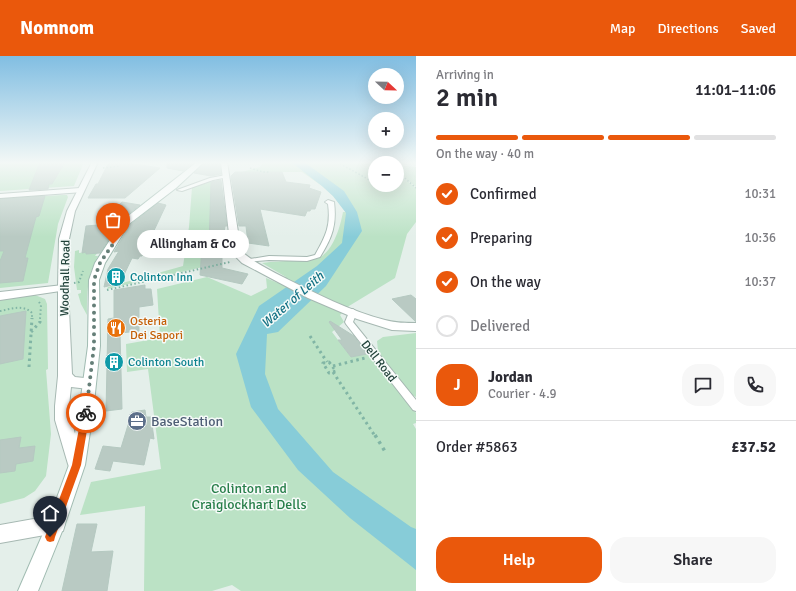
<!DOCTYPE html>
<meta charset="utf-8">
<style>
body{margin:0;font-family:Signika,sans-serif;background:#f7f7f7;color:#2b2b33;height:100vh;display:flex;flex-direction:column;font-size:15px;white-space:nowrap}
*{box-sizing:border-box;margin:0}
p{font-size:13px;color:#7c7c81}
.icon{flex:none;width:22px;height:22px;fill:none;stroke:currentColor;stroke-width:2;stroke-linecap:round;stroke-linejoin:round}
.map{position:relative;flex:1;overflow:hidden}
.side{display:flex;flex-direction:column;background:#fff;width:380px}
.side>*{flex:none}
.needle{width:26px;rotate:112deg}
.fabs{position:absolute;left:368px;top:12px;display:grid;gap:8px}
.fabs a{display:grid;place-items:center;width:36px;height:36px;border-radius:50%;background:#fff;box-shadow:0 4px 16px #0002;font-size:20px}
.pin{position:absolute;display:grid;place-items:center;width:34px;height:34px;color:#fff;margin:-41px -17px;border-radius:50% 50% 50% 0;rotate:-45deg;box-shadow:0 0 4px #0007}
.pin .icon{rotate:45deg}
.courier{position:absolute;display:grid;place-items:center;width:40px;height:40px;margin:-20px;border:3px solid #ea580c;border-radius:50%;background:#fff;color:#222;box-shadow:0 1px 5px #0007}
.bubble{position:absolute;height:28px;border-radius:14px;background:#fff;box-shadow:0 4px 16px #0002;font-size:13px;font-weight:600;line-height:28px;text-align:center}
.summary em{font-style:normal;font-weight:600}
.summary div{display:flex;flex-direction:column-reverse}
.summary{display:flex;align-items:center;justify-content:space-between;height:68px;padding:0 20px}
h1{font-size:26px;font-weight:600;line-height:30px}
.bar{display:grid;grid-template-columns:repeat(4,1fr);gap:6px 4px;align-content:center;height:48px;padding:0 20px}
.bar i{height:5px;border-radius:3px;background:#e1e1e2}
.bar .active{background:#ea580c}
.bar p{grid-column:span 4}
.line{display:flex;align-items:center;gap:10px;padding:0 20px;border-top:1px solid #e1e1e2}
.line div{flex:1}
.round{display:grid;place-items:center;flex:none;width:42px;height:42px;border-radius:16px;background:#f7f7f7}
ol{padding:0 20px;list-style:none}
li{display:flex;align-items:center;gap:12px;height:44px}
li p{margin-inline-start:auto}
li .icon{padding:4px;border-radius:50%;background:#ea580c;color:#fff;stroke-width:4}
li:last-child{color:#7c7c81}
li i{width:22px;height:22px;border:2px solid #e1e1e2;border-radius:50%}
.cta{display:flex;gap:8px;margin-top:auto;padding:8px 20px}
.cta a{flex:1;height:46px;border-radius:16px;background:#ea580c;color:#fff;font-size:16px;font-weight:600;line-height:46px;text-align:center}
.cta a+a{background:#f7f7f7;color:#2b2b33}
header{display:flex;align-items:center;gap:24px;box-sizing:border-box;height:56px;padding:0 20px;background:#ea580c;color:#fff}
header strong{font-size:19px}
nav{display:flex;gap:22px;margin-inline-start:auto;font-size:14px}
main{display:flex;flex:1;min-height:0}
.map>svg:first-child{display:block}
</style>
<header>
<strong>Nomnom</strong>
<nav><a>Map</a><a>Directions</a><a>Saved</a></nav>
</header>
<main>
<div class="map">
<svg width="416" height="535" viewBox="0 0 416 535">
<rect width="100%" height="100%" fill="#e4efea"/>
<path fill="#bbe2c5" d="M0,106H84L74,130L0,135Z
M263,106H388L389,107H375V129H397V109L416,111V131L398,117L416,132V166L407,178L395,222L349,250L340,259L344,266L332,276L351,301L368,297L416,357V367L413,368L416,373V535H241L232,529L212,535H144L145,450L80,459L91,426L161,413L148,313L127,316L126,288L160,282L157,233L207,221L251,240L267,232L266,222L278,227L286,221L262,207L270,206L317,203C333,196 340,172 343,156H346L333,140L322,130L302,116H242L260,111Z
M209,124L211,126L212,149L209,191H202V194L216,208L107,233L108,231L183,210L189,171L192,131Z
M62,139H67L68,141L58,168L48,227L0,232V143Z
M79,194V197L86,196V198L98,196L95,200H98C87,220 87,236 87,259L81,248L78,238L81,237V234H77L74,211L75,195Z
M35,239L45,243L47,248L48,313L46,314L51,378L46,420L35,435L24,442L0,448V244Z
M416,277V341L412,339L380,300L378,295L377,285L383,281Z"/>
<path fill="#87ccd8" d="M291,106H304L344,135L357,156L362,175L326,230L278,276L267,278L265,318L278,353L333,416L411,471L416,473V514L350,462L298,414L251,351L236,298L259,250L317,210L342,187L346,157L333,140L322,130Z"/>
<path fill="#b9cac3" stroke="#b5c9c1" d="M40,106H65L52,128H49L48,133L29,134Z
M109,106H123L160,112L125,142H88L96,128H98Z
M167,106H195L183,115L167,112Z
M205,106H220L221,118L211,120L194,117Z
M235,116H282L286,126L310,129L309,132L321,136L315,153H311L310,155H307L305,160L260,153L269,190L248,187L246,170H239L231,120Z
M221,124L227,170H225L222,193V212L248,218L242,228L200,219L202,191H209L211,126Z
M45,140L39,160L36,161L25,202H28L23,225L0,227V205L4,195H0V143Z
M122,146L140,149L122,163L100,197L86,198V196L82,197L86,170L98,169Z
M158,147L166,149L142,200H140L138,203L132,202L120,227L104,231L108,213L119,195L114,196L130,169Z
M145,229V233H151L153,249L139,251V275L120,277L122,353L106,355L108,263L114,262V234Z
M411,239L416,243V266L392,243Z
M26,255L23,303L0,308V260Z
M330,265L354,280L367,298L351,301L338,284H342L329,266Z
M145,354L146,361H151L154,383L150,382L144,409L113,405L110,415L95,413L103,390L121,392L132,356Z
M21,381L19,392L35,390L33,405L16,408L15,415L0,417V384Z
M77,468H97L91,496L113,495L107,535H62Z"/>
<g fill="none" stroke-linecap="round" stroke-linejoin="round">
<defs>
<path id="service" d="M226,119L228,120V121L213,124L182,135L177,134L210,122Z
M328,144L334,146C337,169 332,182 320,201L307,205L269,204L244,206V204L269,200L307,201L315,199C326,180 331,169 328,148L325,146Z
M353,253L357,256L353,266L416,344V355L413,354L346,268L345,266L350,254Z"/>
<path id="minor" d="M221,106H227L241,195C253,206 268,213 283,221C315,237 350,255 385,264C396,267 406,267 416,267V275L392,274L357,263L308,242L242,207L231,196Z
M80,132L84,134L83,136L0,142V138Z
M63,229L67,230L68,232L67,234L0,244V236Z
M56,459L63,461L65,468L63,475L56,477L0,487V469Z"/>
<path id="tertiary" d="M92,106H98L75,155L69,183L68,232L72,318L75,321L94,323L96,327L94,331L89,333L71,331L69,350L71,364L84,408L82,413L76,416L70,413L68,408L55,364V350L58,320V232L59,183L67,155Z"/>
<path id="secondary" d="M197,106H204L176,132L129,168L105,207L99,224L100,290L93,356L85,409L65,468L38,535H18L48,466L69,409L79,356L88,290L89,224L95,207L123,164Z"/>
</defs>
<use href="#service" stroke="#a6b8b2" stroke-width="2"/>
<use href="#minor" stroke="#a6b8b2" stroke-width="2"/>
<use href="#tertiary" stroke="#a6b8b2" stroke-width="2"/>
<use href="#secondary" stroke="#a1bcb2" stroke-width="2"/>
<path stroke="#81b5a5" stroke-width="1.5" stroke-dasharray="1.5 2" stroke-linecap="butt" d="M337,106L375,127
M103,112L120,110
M250,112L263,116H270
M397,115L416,132
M378,129L380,130"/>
<path stroke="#81b5a5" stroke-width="2" stroke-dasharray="1.5 2.5" stroke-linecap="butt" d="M74,227L79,226L83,215
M107,234L230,206
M39,246L41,249L40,263
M0,255C11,253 23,248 32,257V263"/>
<path stroke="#81b5a5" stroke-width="3" stroke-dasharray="2.5 3.5" stroke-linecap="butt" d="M31,276L40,266V262
M310,280L327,306
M329,306L336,315L329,317L323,307Z
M333,310L365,302
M29,311L32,262
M333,316L375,380"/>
<path stroke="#81b5a5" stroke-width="3.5" stroke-dasharray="3 4.5" stroke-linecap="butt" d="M375,379L386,397"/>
<use href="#service" fill="#fff" fill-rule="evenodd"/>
<use href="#minor" fill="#fff" fill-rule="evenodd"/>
<use href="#tertiary" fill="#fff" fill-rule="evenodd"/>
<use href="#secondary" fill="#fff" fill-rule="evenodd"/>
</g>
<linearGradient id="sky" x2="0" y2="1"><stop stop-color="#81bee2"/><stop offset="0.59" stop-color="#f3f8f6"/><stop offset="1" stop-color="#f3f8f6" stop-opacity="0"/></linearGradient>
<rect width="416" height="181" fill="url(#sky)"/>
<path fill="#ea580c" d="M86,354L90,357L81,409L55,481L54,485L50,486L47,485L45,481L72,409L82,357Z"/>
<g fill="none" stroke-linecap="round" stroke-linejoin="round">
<path stroke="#657f78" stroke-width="4" stroke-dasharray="0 7.2" d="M86,357L94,290V224L100,207L113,188"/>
</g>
<defs>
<symbol id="building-disc" viewBox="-11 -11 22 22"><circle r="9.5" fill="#0f9aa8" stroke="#f5faf8"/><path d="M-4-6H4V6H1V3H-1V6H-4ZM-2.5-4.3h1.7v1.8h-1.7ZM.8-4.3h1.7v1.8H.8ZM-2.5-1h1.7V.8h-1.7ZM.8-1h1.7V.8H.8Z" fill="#fff"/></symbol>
<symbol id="restaurant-disc" viewBox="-11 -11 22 22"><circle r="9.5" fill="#e8710a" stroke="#f5faf8"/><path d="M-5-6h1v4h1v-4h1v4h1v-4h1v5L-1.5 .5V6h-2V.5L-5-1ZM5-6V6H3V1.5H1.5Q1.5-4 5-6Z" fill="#fff"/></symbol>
<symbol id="office-disc" viewBox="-11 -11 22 22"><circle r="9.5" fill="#5c6f8a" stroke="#f5faf8"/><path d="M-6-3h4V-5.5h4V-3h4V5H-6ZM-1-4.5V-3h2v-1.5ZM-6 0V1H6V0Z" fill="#fff"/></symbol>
</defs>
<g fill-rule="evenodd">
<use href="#building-disc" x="105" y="210" width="22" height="22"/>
<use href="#restaurant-disc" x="105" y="261" width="22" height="22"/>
<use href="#building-disc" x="103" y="295" width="22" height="22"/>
<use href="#office-disc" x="126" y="354" width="22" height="22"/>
</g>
<g text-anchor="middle" stroke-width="3" stroke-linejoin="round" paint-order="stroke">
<g font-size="12" fill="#0d838f" stroke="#f5faf8" text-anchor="start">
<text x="130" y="225">Colinton Inn</text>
<text x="128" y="310">Colinton South</text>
</g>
<g font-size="12" fill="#21423a" stroke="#f5faf8">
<text transform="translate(65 222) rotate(-89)" y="4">Woodhall Road</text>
<text transform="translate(379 305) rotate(52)" y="4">Dell Road</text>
</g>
<g font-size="12" fill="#c56008" stroke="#f5faf8" text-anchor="start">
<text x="130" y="269">Osteria<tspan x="130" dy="14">Dei Sapori</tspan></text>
</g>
<g font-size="13" font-style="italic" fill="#147285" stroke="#f5faf8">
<text transform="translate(292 243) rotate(-41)" y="5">Water of Leith</text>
</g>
<g font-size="14" fill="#4e5e75" stroke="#f5faf8" text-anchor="start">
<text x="151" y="370">BaseStation</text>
</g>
<g font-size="14" fill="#277e49" stroke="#f5faf8">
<text x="249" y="437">Colinton and<tspan x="249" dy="16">Craiglockhart Dells</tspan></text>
</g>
</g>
</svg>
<div class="fabs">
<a><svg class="needle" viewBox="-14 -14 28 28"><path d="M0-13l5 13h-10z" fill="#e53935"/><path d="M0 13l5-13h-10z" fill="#7c7c81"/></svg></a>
<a>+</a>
<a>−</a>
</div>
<div class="pin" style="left:113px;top:188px;background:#ea580c"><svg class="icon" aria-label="bag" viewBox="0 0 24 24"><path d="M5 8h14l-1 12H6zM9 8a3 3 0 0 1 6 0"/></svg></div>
<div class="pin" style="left:50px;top:481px;background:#1f2937"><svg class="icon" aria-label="home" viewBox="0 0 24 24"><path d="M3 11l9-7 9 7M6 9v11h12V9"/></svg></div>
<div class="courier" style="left:86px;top:357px"><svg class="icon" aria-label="bike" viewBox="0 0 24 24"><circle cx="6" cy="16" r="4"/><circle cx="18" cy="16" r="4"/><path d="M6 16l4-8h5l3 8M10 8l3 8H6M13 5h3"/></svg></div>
<div class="bubble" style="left:137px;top:174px;width:112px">Allingham &amp; Co</div>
</div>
<section class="side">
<div class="summary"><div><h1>2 min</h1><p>Arriving in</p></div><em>11:01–11:06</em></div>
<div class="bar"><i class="active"></i><i class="active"></i><i class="active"></i><i></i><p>On the way · 40 m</p></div>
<ol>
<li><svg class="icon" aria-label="check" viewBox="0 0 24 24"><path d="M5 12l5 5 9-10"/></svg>Confirmed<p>10:31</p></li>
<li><svg class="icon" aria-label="check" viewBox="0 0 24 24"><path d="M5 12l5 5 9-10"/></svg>Preparing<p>10:36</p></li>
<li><svg class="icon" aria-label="check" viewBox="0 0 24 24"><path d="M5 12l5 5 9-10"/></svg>On the way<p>10:37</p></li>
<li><i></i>Delivered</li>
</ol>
<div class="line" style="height:72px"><b class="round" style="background:#ea580c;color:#fff">J</b><div><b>Jordan</b><p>Courier · 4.9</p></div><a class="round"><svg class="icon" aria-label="chat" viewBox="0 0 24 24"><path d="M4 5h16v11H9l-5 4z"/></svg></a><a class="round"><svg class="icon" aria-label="phone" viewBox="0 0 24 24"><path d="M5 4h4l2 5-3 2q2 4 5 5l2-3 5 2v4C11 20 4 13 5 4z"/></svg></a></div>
<div class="line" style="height:52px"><div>Order #5863</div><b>£37.52</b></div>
<div class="cta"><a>Help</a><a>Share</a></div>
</section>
</main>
